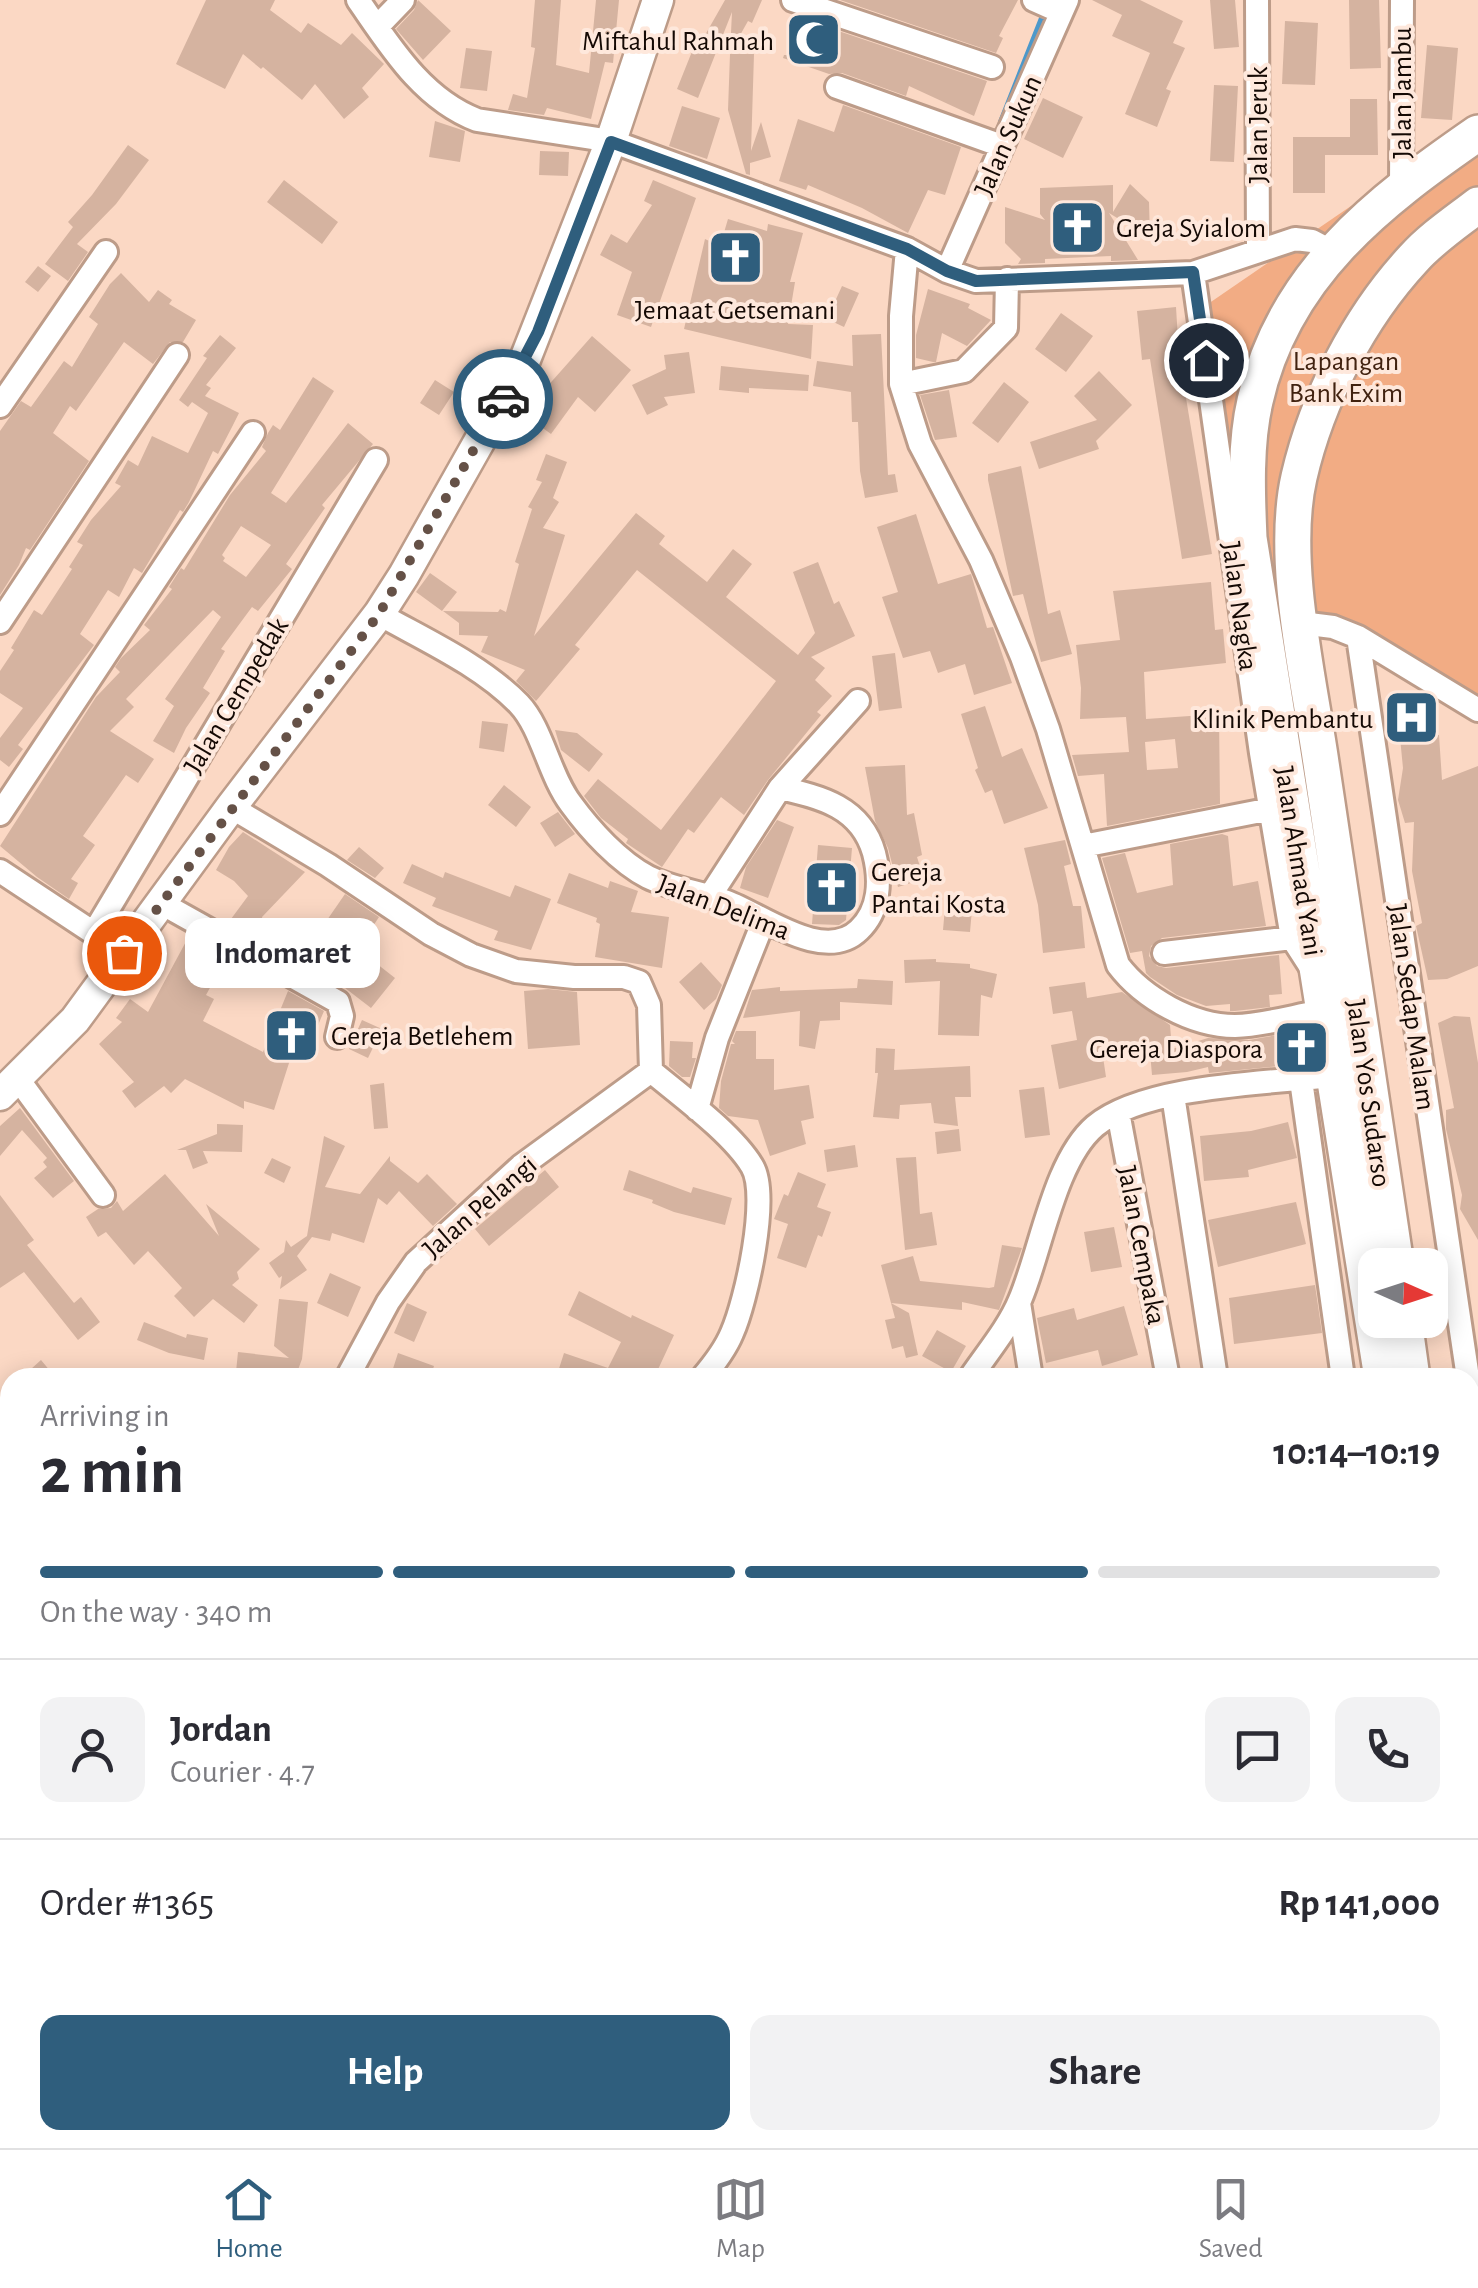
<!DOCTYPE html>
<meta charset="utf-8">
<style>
body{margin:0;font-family:"Alegreya Sans",sans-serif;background:#f2f2f3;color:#2b2b33;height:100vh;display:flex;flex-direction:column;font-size:38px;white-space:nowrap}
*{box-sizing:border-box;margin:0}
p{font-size:32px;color:#7c7c81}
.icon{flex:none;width:55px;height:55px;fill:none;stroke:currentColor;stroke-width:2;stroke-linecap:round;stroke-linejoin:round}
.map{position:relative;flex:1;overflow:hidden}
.details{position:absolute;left:0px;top:1368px;width:1480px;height:782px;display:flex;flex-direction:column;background:#fff;border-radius:30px 30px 0 0;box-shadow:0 5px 25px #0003}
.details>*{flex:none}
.needle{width:65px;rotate:93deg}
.buttons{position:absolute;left:1358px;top:1248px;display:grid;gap:20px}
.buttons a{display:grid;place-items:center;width:90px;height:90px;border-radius:20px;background:#fff;box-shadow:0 5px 25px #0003;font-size:50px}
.pin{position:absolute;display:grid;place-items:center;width:85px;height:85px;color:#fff;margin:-42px;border:5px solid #fff;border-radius:50%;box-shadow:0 2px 10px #0007}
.courier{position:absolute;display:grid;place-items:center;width:100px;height:100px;margin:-50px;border:8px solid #2f5e7d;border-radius:50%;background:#fff;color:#222;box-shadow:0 2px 12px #0007}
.bubble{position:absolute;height:70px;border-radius:20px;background:#fff;box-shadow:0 5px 25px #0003;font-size:32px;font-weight:700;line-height:70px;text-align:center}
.head em{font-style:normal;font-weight:700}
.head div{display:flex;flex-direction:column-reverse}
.head{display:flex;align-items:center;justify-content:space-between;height:170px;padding:0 40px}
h1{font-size:65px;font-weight:700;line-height:75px}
.bar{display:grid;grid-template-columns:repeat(4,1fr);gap:15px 10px;align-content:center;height:120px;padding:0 40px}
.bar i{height:12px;border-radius:8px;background:#e1e1e2}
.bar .on{background:#2f5e7d}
.bar p{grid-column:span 4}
.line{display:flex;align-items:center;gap:25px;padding:0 40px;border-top:2px solid #e1e1e2}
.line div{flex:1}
.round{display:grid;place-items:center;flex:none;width:105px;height:105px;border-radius:20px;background:#f2f2f3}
.primary-button{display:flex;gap:20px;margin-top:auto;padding:20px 40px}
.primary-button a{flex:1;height:115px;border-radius:20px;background:#2f5e7d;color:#fff;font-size:40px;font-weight:700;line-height:115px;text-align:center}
.primary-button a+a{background:#f2f2f3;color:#2b2b33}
.tabs{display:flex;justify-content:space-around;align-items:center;height:140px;border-top:2px solid #e1e1e2;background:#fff;font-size:28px;color:#7c7c81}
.tabs a{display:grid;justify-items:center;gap:5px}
.tabs .on{color:#2f5e7d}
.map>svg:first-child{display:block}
</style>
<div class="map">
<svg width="1478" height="2148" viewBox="0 0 1478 2148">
<rect width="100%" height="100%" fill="#fbd8c4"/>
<path fill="#f2ac84" d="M1478,119V697L1345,637L1244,648L1205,306Z
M1478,2083V2148H1451L1454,2140H1470V2102Z"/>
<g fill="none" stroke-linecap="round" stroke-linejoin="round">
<path stroke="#4c98ca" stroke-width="6" d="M1001,122L1046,8"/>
</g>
<path fill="#d5b3a0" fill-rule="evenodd" d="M206,0H275L270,10L301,33L308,23L341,45L352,33L384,64L362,88L369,97L344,119L315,84L302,100L263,67L261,69L243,54L225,89L176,64Z
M418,0L451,31L423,60L396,29L414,10Z
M535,0H561L556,65L589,73L596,0H619L613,63L605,62L591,119L547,108L544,115L508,110L513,94L527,98L535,48L531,47Z
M725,0H762L752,23L748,21L730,53L732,12L698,98L677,89L693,49L696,51Z
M840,0H1018L999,36L1003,38L996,53Z
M1092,0H1140L1183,21L1173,43L1185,48L1166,89L1171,91L1157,127L1125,114L1150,53L1112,36L1122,15Z
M1210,0H1235L1239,47L1214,49Z
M1349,0H1379L1381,68L1350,69Z
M797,17L987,81L974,116L909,86L906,96L842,73L829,74L783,58L784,55L830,56L790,39Z
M1285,21L1318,23L1315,85L1282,84Z
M1427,45L1458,48L1452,120L1421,118Z
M466,48L492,51L487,91L460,88Z
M730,54H754L751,151L761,122L771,157L750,163V175L746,174L728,110Z
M1214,85L1238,86L1234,162L1210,161Z
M1043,98L1083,117L1063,158L1024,139Z
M1350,99H1377L1378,155H1325V193H1293V137H1350Z
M843,105L961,147L945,195L928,190L908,233L862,208L808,185L806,190L779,181L798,119L834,132Z
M682,106L720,118L707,159L669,146Z
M435,121L465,131L460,162L429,157Z
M128,145L149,160L116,204L77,244L88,252L68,281L45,264L73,227L68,222L92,195Z
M540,151L569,152L568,176L539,175Z
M284,180L338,222L322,244L267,202Z
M653,180L696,198L651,327L617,315L632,272L600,255L611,234L627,243L652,205L644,201Z
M1130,184L1149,202L1150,238L1109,213L1138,260L1111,261V256L1045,259V263L1018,264L1021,259L1005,243V207L1045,220L1040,214V188L1113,185V212Z
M728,219L767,231L768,224L803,233L790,282H795L788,324L813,325L811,359L684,329L705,239L720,246Z
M38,266L51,276L38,292L25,282Z
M121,273L149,302L158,290L172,300L169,304L196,320L183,342H170L153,364L124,342L76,411L70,406L53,433L89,461L30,550L26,548L19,565L0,595V431L21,401L31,407L64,361L72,367L98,324L89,317L110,284Z
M842,286L859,293L844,327L827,319Z
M928,289L970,304L968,308L991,320L967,346L942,333L936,362H933L916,358V335Z
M1176,307L1179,356L1212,554L1182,559L1150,359L1142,360L1137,311Z
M1061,313L1093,336L1066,372L1035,349Z
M881,334L888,475L895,474L898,492L865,498L860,471L858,422H852L851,392L813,386L817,361L853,366L852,335Z
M220,335L236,348L206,385L211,388L205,396L239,413L232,427L218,454L213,451L189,502L183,512L180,510L142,573L134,568L119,597L108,590L80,634L94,645L18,745L23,749L9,767L0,760V738L23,708L0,693V671L14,650L11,648L34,610L42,615L72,569L69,567L83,545L77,542L91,520L121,486L115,483L128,460L138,466L152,436L188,453L208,413L192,402L188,407L179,400L207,358L203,356Z
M592,336L631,370L595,412L578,397L551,434L522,413L541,386L545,389Z
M689,352L695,393L664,397L668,405L647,415L632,385L666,369L664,355Z
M721,366L809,375L808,391L749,388V393L719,390Z
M1099,371L1132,405L1096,441L1099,449L1039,469L1030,442L1097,420L1074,396Z
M313,377L334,391L271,493L286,503L348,423L373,444L322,505L325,508L286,564L292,569L258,611L252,607L221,649L225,651L203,688L210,693L186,728L174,753L153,741L174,706L165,699L221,617L213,610L126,699L134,707L110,731L154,759L138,783L126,775L83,836L95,845L71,879L78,883L69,899L37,877L0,846L96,697L120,672L115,667L121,658L150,630L144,625L172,589L169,587L181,568L184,570L230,495L266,451L262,447L268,433L273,425L280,430ZM241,526L271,545L246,577L223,561L225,558L222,555Z
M435,380L454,392L439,415L420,403Z
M1004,382L1029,402L998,443L972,423Z
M949,390L957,437L935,440L920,395Z
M546,454L567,462L553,498L559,502L543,528L565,535L534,636L636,513L665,536L659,544L707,582L733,549L752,564L726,597L798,655L815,633L793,572L818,562L834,604L839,601L855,636L811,657L825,668L815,680L832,696L817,712L821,715L768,780L744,815L721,797L694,833L688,829L662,867L626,843L628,839L601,818L584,796L598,779L661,830L776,681L637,570L575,645L580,649L536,701L516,681L525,670L481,652L488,636L459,635V623L443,611L498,612L500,609L506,612L519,564L515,562L532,509L528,507L542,482L536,480Z
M1021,466L1048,614L1060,610L1072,654L1041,662L1023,594L1013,596L988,480V474Z
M916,514L938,584L971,574L987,628L993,627L1012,683L974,695L965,664L938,673L930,651L903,658L882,597L898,592L877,527Z
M430,573L457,592L442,611L416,592Z
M1211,582L1215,630L1223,629L1226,663L1144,672L1146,719L1219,714L1220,804L1107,826L1104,774L1078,776L1072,755L1129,752L1126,717L1080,719L1081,688L1076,645L1120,640L1113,591ZM1175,739L1178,768L1147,770L1145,742Z
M895,653L902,708L879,711L872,656Z
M1396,697H1427V735H1439L1442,780L1478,766V966L1447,979L1428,980L1416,926L1422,923L1412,871L1414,822L1405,823L1398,800L1403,768Z
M985,706L1002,757L1022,748L1048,808L1004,824L992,790L985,793L975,770L978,768L961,714Z
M482,721L508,724L504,752L479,748Z
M555,730L577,733L603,754L589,772L561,750Z
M905,765L907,815L914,813L922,855L917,857L924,879L898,887L888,848L875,821L865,767Z
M504,785L531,807L516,827L488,805Z
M558,812L575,834L555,847L540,823Z
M777,820L794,827L768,898L740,888L746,867Z
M243,832L305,872L262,917L263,921L305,952L345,894L379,917L358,949L395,978L371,1008L336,981L335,983L256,939L231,919L248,896L234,881L216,870L229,847Z
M1222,834L1228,836L1233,886L1258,881L1266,926L1162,938L1151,946L1149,956L1157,966L1166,968L1279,955L1282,994L1269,995L1270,1007L1235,1011H1230V1004L1206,1006L1177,995L1150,977L1146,973L1142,951L1130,953L1102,858L1125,853L1137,893L1173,885L1170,844Z
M1065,840L1071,864L1064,866L1073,906H1081L1085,948L1043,953L1038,905L1024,848Z
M818,845L852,848L846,920L839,925L812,924Z
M359,847L384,868L375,878L347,860Z
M412,864L443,878L445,872L510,897L515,885L551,899L531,950L494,940L498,931L432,906L436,898L403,883Z
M569,873L608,888L610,881L638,891L631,912L669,917L662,968L595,957L600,924L596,922L597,918L557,903Z
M945,907L972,909L970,932L943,930Z
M189,936L227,957L206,995L214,999L203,1021L263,1052L288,991L324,1011L305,1056L304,1016L274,1110L244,1101V1109L185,1079L171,1093L164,1086L135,1108L122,1091L134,1082L99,1044L122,1022L116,1018L130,999L148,1012Z
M936,959V962L970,964V968L997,974L992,998L981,995L979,1036L938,1035L940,981L905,983L904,960Z
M701,962L722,985L716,999L704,1010L679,982Z
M858,979L893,981L892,1005L840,1002V1020L820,1021L815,1049L799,1046L800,1011L743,1018L752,990L780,987V991L857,988Z
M1085,982L1087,998L1122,992L1170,1025L1172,1049L1208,1038L1249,1040L1305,1030L1311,1063L1209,1073L1208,1067L1187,1072L1152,1075L1149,1041L1102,1050L1106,1077L1059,1089L1051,1045L1077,1040L1072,1011L1053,1014L1049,987Z
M548,989L577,992L580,1045L528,1049L524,991Z
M1454,1016L1470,1017L1478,1063V1240L1460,1209L1462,1195L1446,1129V1110L1454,1108L1438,1023Z
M362,1020L382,1029L368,1058L349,1049Z
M736,1031H756V1059H774V1090L809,1085L814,1118L801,1121L806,1144L770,1156L758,1120L728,1116L719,1108L721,1081L731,1044H735L732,1041Z
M670,1041L693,1042L692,1058H696L690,1077H682L669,1066Z
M876,1048L895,1049L894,1070L970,1066L971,1097H955L958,1126L934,1123L931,1103L900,1105L899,1119L873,1117L878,1073H875Z
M384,1083L388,1128L374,1129L370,1085Z
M1044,1087L1050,1135L1025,1138L1019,1090Z
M20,1108L74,1181L53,1198L34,1178L47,1167L43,1162L47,1158L22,1130L0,1156V1126Z
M1288,1122L1297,1158L1248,1170L1249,1177L1204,1181L1200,1136L1251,1131Z
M217,1124L243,1125L242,1152L203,1151L208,1163L193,1169L186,1150H177L217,1134Z
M959,1129L961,1151L937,1154L935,1132Z
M324,1136L345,1146L325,1187L360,1194L390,1156V1161L418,1183L427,1174L457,1204L433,1226L399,1191L387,1205L378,1198L364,1243L332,1233L330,1241L312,1237L297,1256L307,1270L280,1289L282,1276L279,1278L269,1263L284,1252L286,1240L291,1247L307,1236Z
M855,1145L858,1167L827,1172L824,1150Z
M916,1157L920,1214L932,1212L937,1245L905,1250L896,1158Z
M272,1158L291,1167L284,1183L264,1173Z
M545,1170L559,1187L489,1246L475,1229Z
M629,1170L691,1193L693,1187L732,1198L725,1225L674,1212L652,1203L653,1200L623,1190Z
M798,1172L826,1184L817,1207L831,1212L822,1237L818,1235L806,1268L777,1258L788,1224L774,1219L784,1194L788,1196Z
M165,1174L219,1236L206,1204L260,1249L237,1272L239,1279L232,1285L258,1305L244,1323L213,1299L194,1317L174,1296L182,1288L148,1251L134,1265L106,1232L98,1237L86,1217L98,1209L111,1208L117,1201L123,1211Z
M0,1195L34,1240L27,1245L74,1303L81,1297L100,1322L78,1340L24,1272L0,1288Z
M1296,1202L1306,1244L1218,1267L1208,1220Z
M1114,1227L1122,1267L1091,1272L1084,1232Z
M1002,1245L1022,1248L999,1310L962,1302V1310L891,1303L881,1265L913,1256L920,1281L989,1288L994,1287Z
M330,1273L361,1287L348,1317L317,1303Z
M1315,1285L1322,1333L1234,1344L1229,1298Z
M579,1291L631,1318L632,1315L674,1335L654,1378H556L564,1353L608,1368L621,1342L568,1315Z
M279,1299L308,1302L302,1359L295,1378H264L236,1372L238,1352L289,1358L274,1346Z
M407,1303L427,1312L414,1342L394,1333Z
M891,1303L909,1313L918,1355L906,1358L903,1346L892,1349L885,1320L895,1318Z
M1124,1306L1138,1355L1102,1366L1098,1350L1046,1363L1037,1318L1074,1308L1077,1320Z
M144,1322L186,1338L187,1334L208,1338L204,1360L169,1353L137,1340Z
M937,1330L966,1346L951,1372L922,1356Z
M398,1353L434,1366L430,1378H390Z
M41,1360L56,1378H21Z"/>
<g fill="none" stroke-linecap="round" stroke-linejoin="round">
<defs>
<path id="minor" d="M358,0C390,46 422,99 477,120L611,141L907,249L947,271L976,281L1193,273L1295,239L1312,241L1331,251
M793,0L992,67
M1034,0L1061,12
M1257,0L1258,251
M377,27L403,0
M837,87L1002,146
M1401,187L1402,0
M907,249L901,316V384L920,444L981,560L1022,657L1048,729L1118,965C1143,998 1192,1026 1235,1026C1269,1025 1303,1013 1337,1009
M947,271L1067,0
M1193,273L1261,753L1292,938L1310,966
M901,384L964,371L1006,328L1007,279
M0,406L106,252
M379,614C425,640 481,665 519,704C542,728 549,775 571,804C590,830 619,862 648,877C672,889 701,892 727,902C762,915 824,964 859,930C880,910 881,880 874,853C861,807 821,797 780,788
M0,622L177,355
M1301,623L1333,627L1358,637L1478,710
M1358,637L1468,1378
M231,807L328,865L431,934L471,955L516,971L574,977H624L639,982L649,1005L651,1071C681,1096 732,1133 752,1166C770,1195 746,1302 732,1333C725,1350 714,1364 702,1378
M0,814L253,433
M1083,846L1271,809
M0,871L124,953
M710,896L780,788L858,701
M161,903L338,1002L342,1016L337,1037
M95,931L376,460
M1164,953L1292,938
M18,1079L103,1195
M1301,1080L1343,1378
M1173,1095L1216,1378
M697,1109L717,1038L764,920
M1118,1112L1168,1378
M1019,1303L1031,1378
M347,1378L388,1302L416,1262L521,1166L651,1071
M970,1378C987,1353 1009,1327 1020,1300C1041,1251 1054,1161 1095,1126C1144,1085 1269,1083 1332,1076
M1470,1389L1478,1443
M0,1510L10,1518
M1470,1828L1478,1827
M243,2140L244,2148
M902,2140L911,2148
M1036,2140L1049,2148
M1164,2148L1167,2140
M1215,2148L1219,2140"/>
<path id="major" d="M0,1095L75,1020L231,807L379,614L404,575L524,362L611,141L658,0"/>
<path id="highway" d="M1396,1265C1371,1098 1346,930 1321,763C1309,679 1280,560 1299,477C1317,399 1359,317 1414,258C1432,238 1456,222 1478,205
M1404,1320L1412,1378
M1382,1378L1249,538C1247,494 1245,444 1255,401C1283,275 1378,202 1478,133
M1470,1732L1478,1786
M1470,2088L1478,2066
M1412,2148L1415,2140
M1444,2148L1447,2140"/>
</defs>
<use href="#minor" stroke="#bd9c89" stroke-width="28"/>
<use href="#major" stroke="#bd9c89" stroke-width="35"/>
<use href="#highway" stroke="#bd9c89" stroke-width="40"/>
<use href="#minor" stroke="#fff" stroke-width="22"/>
<use href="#major" stroke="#fff" stroke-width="30"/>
<use href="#highway" stroke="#fff" stroke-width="35"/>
</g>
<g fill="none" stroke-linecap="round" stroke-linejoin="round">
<path stroke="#655147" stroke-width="10" stroke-dasharray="0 18" d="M124,953L379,614L503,399"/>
<path stroke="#2f5e7d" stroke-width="12" d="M503,399L538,332L611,142L907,249L947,271L976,281L1193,272L1206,360"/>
</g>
<defs>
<symbol id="mosque-square" viewBox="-11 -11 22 22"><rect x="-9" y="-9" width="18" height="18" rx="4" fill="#2f5e7d" stroke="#fee8dc"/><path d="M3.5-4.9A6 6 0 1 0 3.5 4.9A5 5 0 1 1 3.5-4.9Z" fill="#fff"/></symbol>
<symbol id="church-square" viewBox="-11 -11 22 22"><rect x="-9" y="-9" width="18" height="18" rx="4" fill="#2f5e7d" stroke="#fee8dc"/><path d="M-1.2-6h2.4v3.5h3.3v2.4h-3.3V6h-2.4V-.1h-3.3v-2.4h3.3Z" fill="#fff"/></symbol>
<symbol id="hospital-square" viewBox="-11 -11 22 22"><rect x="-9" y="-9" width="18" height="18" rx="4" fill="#2f5e7d" stroke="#fee8dc"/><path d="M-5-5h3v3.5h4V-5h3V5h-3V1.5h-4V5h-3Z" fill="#fff"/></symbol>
</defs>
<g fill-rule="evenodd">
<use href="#mosque-square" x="782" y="8" width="63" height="63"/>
<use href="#church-square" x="1046" y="196" width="63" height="63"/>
<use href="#church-square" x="704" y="226" width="63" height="63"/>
<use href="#hospital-square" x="1380" y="686" width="63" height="63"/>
<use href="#church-square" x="800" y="856" width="63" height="63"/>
<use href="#church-square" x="260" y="1004" width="63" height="63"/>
<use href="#church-square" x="1270" y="1016" width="63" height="63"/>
</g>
<g text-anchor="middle" stroke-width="8" stroke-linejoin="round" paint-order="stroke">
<g font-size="28" fill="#140904" stroke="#fee8dc" text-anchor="end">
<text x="774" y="50">Miftahul Rahmah</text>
<text x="1116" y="237" text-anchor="start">Greja Syialom</text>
<text x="735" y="319" text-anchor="middle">Jemaat Getsemani</text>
<text x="1373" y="728">Klinik Pembantu</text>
<text x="871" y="881" text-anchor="start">Gereja<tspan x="871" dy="32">Pantai Kosta</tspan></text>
<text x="331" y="1045" text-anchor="start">Gereja Betlehem</text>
<text x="1263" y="1058">Gereja Diaspora</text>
</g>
<g font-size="28" fill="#140904" stroke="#fee8dc">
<text transform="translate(1401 93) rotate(-90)" y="10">Jalan Jambu</text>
<text transform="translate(1257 125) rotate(-90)" y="10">Jalan Jeruk</text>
<text transform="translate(1007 135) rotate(-66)" y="10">Jalan Sukun</text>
<text transform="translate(1241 606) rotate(82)" y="10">Jalan Nagka</text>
<text transform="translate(235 695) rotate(-59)" y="10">Jalan Cempedak</text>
<text transform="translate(1300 861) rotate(81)" y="10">Jalan Ahmad Yani</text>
<text transform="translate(724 906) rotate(21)" y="10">Jalan Delima</text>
<text transform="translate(1413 1007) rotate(82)" y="10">Jalan Sedap Malam</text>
<text transform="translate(1370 1093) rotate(82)" y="10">Jalan Yos Sudarso</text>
<text transform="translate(479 1206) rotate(-41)" y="10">Jalan Pelangi</text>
<text transform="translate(1143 1245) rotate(79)" y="10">Jalan Cempaka</text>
</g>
<g font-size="28" fill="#412210" stroke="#fee8dc">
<text x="1346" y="370">Lapangan<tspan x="1346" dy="32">Bank Exim</tspan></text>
</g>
</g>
</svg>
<div class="buttons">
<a><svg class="needle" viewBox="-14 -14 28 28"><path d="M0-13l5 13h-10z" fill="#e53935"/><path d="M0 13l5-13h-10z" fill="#7c7c81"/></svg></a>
</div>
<div class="pin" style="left:124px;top:953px;background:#ea580c"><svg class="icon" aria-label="bag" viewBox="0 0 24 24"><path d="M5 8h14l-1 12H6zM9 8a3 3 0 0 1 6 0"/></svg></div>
<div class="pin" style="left:1206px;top:360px;background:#1f2937"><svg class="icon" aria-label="home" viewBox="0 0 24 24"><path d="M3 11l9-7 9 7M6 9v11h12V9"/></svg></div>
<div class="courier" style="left:503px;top:399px"><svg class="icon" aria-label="car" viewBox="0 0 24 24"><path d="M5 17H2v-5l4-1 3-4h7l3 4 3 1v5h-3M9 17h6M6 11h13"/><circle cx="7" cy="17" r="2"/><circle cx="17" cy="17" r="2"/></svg></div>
<div class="bubble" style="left:185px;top:918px;width:195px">Indomaret</div>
<section class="details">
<div class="head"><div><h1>2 min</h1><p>Arriving in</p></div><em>10:14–10:19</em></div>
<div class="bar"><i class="on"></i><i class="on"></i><i class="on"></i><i></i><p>On the way · 340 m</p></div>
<div class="line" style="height:180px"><a class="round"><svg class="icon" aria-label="person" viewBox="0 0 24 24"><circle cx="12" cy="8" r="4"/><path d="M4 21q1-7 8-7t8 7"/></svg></a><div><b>Jordan</b><p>Courier · 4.7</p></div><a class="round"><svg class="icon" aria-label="chat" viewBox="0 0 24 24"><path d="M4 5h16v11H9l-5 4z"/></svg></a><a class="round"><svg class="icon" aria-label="phone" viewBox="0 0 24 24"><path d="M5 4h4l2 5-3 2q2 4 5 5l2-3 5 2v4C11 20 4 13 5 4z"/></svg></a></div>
<div class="line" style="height:130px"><div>Order #1365</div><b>Rp 141,000</b></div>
<div class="primary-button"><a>Help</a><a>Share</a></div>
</section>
</div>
<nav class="tabs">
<a class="on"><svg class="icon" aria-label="home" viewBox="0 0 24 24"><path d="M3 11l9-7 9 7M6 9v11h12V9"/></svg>Home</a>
<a><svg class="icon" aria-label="map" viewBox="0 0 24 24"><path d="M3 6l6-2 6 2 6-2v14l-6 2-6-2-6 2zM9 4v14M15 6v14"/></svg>Map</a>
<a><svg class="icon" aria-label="saved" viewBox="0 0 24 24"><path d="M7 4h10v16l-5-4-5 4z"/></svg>Saved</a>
</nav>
